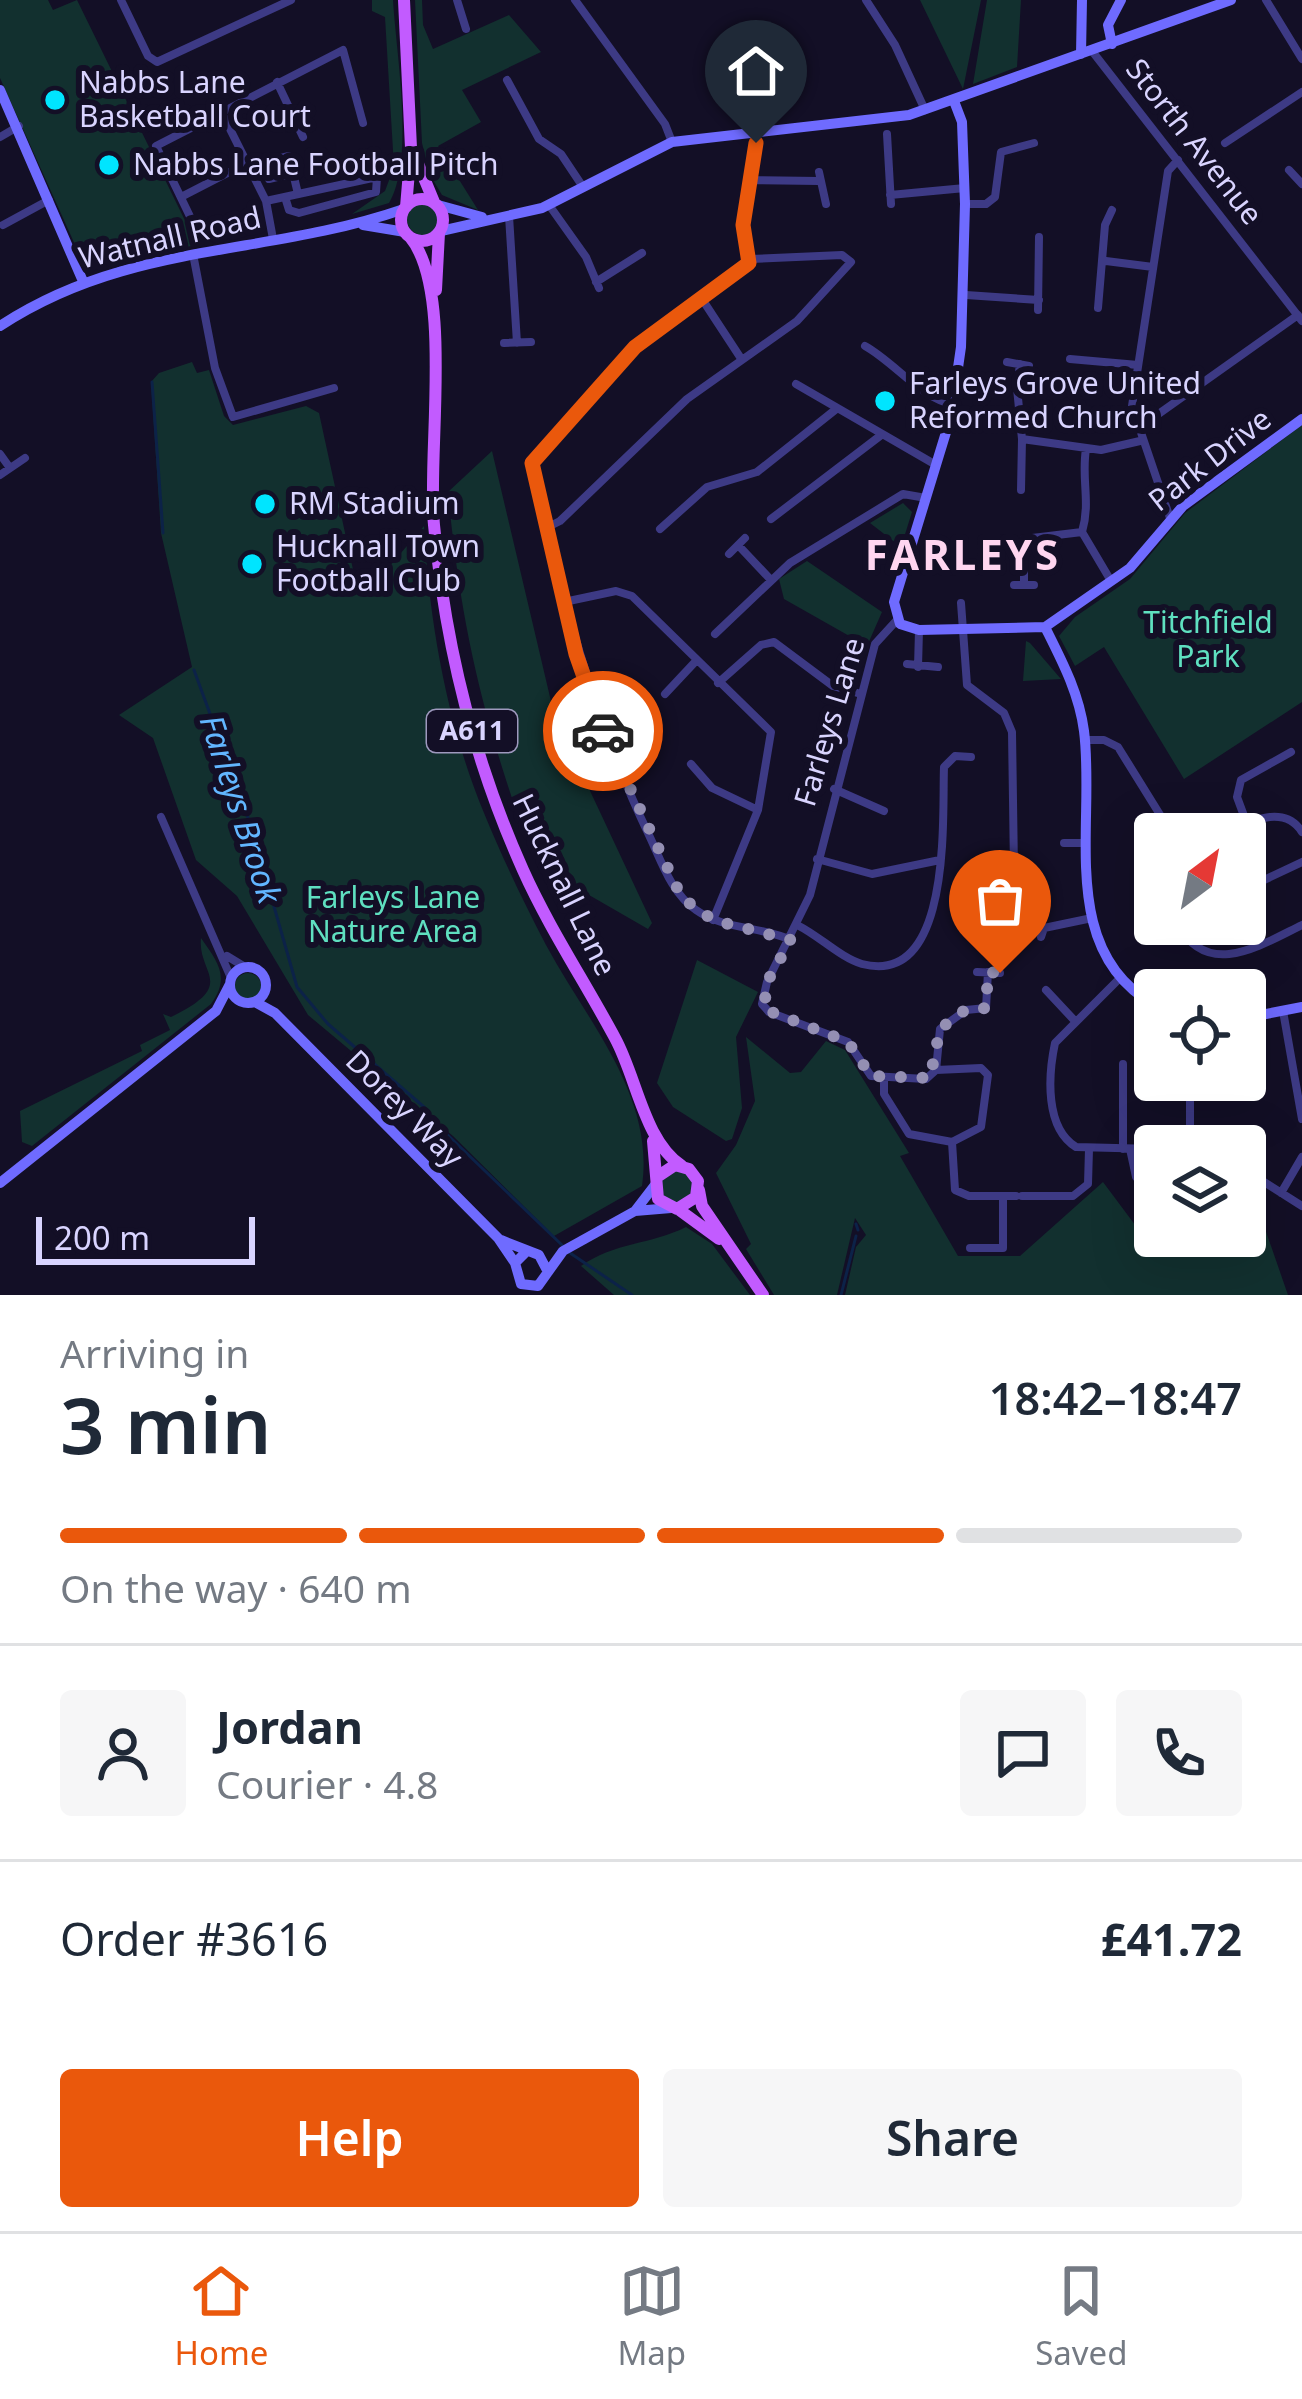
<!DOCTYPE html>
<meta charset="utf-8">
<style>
body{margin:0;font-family:"Noto Sans",sans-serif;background:#f6f6f7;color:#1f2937;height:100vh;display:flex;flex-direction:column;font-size:45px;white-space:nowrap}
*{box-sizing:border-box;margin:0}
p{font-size:39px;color:#747a83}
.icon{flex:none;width:66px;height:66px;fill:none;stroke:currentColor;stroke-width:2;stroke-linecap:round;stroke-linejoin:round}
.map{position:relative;height:1295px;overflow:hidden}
.sheet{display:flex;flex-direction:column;background:#fff;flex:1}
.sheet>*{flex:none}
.needle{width:78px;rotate:32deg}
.controls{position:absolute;left:1134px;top:813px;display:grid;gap:24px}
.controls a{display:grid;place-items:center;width:132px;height:132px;border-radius:12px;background:#fff;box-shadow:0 12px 48px #0002;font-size:60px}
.scale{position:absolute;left:36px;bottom:30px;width:219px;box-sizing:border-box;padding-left:12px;border:6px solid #d9d4ff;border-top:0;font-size:33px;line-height:42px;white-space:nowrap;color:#d9d4ff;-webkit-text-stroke:9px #130f26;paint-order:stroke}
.pin{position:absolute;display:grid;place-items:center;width:102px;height:102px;color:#fff;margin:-123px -51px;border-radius:50% 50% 50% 0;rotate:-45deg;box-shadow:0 0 12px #0007}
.pin .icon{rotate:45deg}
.courier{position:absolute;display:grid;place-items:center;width:120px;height:120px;margin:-60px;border:9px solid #ea580c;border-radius:50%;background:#fff;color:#222;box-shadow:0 3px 15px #0007}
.head em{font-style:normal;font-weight:600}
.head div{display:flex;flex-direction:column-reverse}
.head{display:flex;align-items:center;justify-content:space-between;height:204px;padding:0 60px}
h1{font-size:78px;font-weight:600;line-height:90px}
.bar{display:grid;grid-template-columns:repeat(4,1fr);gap:18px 12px;align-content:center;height:144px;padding:0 60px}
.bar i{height:15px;border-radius:9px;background:#e0e1e3}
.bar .current{background:#ea580c}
.bar p{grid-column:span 4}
.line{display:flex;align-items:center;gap:30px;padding:0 60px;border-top:3px solid #e0e1e3}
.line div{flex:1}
.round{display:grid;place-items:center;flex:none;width:126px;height:126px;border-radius:12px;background:#f6f6f7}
.primary-button{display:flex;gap:24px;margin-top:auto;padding:24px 60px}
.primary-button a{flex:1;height:138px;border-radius:12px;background:#ea580c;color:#fff;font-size:48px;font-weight:600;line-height:138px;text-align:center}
.primary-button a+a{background:#f6f6f7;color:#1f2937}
.menu{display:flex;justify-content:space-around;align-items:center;height:168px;border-top:3px solid #e0e1e3;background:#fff;font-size:33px;color:#747a83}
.menu a{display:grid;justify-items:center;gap:6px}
.menu .current{color:#ea580c}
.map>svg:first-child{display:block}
</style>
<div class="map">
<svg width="1302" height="1295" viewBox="0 0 1302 1295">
<rect width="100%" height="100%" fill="#130f26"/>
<path fill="#12302f" d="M0,0H48L53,10L77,0L197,245L99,262L81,258L0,78Z
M372,0H393C396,52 415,160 389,203L352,214L385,191L394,167L385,17L372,11Z
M415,0H422L423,25L433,49L509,15L541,52L462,90L481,122L438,146L478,210L442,195L430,175L422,143Z
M920,0H981L963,89Z
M987,0H1021L1017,67L973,84Z
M407 219a16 16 0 1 1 32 0a16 16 0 1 1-32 0Z
M192,362L197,373L209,370L224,416L233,425L306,406L319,413L357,588L365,595L424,526C429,621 447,724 484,813C502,857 524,903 546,945C587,1021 655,1096 642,1186L554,1236L453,1136L308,1015L237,896L196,860L153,738L119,715L192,667L161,533L151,382L159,373Z
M1302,425V702L1184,779L1104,647L1075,666L1059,636L1075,617L1130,579L1185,513Z
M492,451L554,714L652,923L648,929L556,876L529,819L521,825C480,706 460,618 448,492Z
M903,503L912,512L901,547L870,523Z
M807,561L882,612L867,646L784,599L779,579Z
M1026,641L1030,643L1061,679L1023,681Z
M201,938C217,961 231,977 211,1004L32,1146L22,1142L20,1111L142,1051L140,1045L170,1030L163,1014L171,1017C239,984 197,974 201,938Z
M697,960L758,992L736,1037L742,1108L732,1139L726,1141L673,1107L657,1083Z
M235 986a13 13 0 1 1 26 0a13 13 0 1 1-26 0Z
M746,1037L790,1073L801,1072L826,1041L845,1050L909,1153L900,1156L958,1256H1020L1103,1182L1159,1257L1187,1236H1245V1196L1253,1183L1260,1187L1254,1197L1288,1295H845L856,1247L866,1235L855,1218L837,1295H774L746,1249L751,1244L716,1173L736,1145L755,1101Z
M674,1170L686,1172L693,1183L692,1195L683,1204L663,1199L659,1183Z
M686,1227L712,1244L750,1295H614L581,1266C615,1242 650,1245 686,1227Z"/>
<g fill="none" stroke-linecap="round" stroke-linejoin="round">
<path stroke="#0c2248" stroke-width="3" d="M152,382L163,533
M194,670L251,826L297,987L328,1024L424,1107
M430,1118L563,1246
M856,1224L858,1230
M570,1253L632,1295
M841,1295L856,1236"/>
<path stroke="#3d3a85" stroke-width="8" d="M121,0L148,56L157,62L291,0
M457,0L466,29
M575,0L665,124L672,142
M866,0L895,45L925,110
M1266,0L1302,59
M1092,51L1302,321
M507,80L539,139L561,154L583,187
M277,82L303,137
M221,111L266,201L273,239
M756,132L743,225L748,266L635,347L535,455L532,468C562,595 592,716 648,833C661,860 671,893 696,910C724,930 761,926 791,940
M887,134L891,204
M0,137L19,126
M1225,143L1302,92
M1289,170L1302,184
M819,172L826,204
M293,173L269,179L264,162L289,156L298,194
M750,180L819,181
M890,195L965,188
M181,197L247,163
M266,201L377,177L376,192L299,213L289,210L285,197
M966,204H986L995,197L1001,152L1034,143
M549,205L586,257L599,288
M509,216L517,343
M3,225L49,200
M252,228L198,233L156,146L343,50L363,123
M193,254L215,368L233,417L334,388
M1106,261L1153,267
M596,282L642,253
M966,295L1039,300
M702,299L742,360
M1098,308L1105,225L1112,210
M1038,310L1039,237
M504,343L531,342
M865,346C894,362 923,400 953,404
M1070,359L1138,365
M1007,362L1029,366
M1020,364L1017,388L1022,439
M796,384L936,465
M1135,424L1150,420L1298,315
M1086,449C1081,479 1091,502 1082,532L1111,581
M0,454L10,468
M0,475L25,458
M1021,490L1022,439L1101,450L1140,441
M1170,518L1132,406L1168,171L1178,160
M771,519L880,436
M546,528L560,521L687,399L797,321L851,262L842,255L750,259
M660,529L707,487L757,472L835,410
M738,545L771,580
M729,554L745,538
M1014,585H1034
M1024,585V539L1082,532
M564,602L616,591L632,596L771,732L758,810L713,920
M961,603L967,685L1004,713L1012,732L1014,869L1011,900L995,942
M897,620L875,644L810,895L767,982L762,1004L769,1012L848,1042L871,1076L926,1079L936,1070
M715,634L790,563L903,494L926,498
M907,664L938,667
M918,667L919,630
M718,683L761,645L774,642L833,686L861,694
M665,694L695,662
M1085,740H1104L1118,747L1172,834
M691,764L712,788L758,810
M834,789L884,811
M161,817L231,978
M1247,824L1237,797L1241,780L1291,752
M1220,834C1246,824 1283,802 1302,832
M1064,843H1086
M817,859L872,874L940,860
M1245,889L1302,862
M1037,922L1044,928L1041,937
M1178,924C1207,980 1261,945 1302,925
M799,926C819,936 841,958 862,964C953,988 942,816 944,767L955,756L971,757
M1044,928L1092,918
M227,956L245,967
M977,972L1000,973
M1120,978L1055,1043C1048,1076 1045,1128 1076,1147L1155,1149
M1046,990L1074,1020
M1283,1011L1302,1119
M936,1070L981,1068L988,1075L981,1127L952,1142
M936,1070L940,1029L966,1010L986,1008L988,972
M884,1078V1094L909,1134L952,1142
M952,1142L955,1190L969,1196H1016
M1190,1146V1088
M1123,1149V1064
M1130,1149L1136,1177L1155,1203
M1245,1170L1302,1206
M1281,1193L1302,1157
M1022,1196H1073L1088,1184L1089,1149
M970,1248H1003V1196"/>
<path stroke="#6f6bff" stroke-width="10" d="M1112,44L1108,25L1121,0
M1081,54L1082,0
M0,90L82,279
M954,101L962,122L965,204L961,347L951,416L894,602L900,624L919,630L1045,627L1130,568L1183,506L1302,419
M438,205L482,217
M363,225L405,232
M441,231L542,208L672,142L909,115L1231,0
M0,326C129,241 265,257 404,209
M1045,627C1062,661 1079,693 1084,731C1096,823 1056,950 1155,1005
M230 985a18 18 0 1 1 36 0a18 18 0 1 1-36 0Z
M255,1002L275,1013L498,1238L515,1263
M1245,1018L1302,1007
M0,1183L216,1011L230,984
M635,1211L671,1208
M501,1240L539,1255L548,1272
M525,1253L515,1263L521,1284L538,1286L563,1251L635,1211L655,1185"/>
<path stroke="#c25bff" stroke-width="12" d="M404,0L411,148L406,207
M412,149L434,202
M401 220a21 21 0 1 1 42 0a21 21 0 1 1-42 0Z
M410,237C454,290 427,453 434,525C445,644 474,761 523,870C549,928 585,982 615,1038C637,1078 644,1141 682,1166
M436,290L439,233
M653,1141L658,1199L677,1209L696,1197L698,1181L689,1169L675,1165L657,1177
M699,1190L702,1206L763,1295
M678,1209L719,1239"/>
</g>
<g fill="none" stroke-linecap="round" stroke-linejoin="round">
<path stroke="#948fb3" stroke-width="12" stroke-dasharray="0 21.6" d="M603,731L682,898L713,920L791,940L767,982L764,1009L848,1042L871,1076L930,1078L940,1029L965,1010L986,1008L988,972L1000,973"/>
<path stroke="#ea580c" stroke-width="15" d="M603,731L576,654L532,463L635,347L749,263L743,225L756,143"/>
</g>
<g fill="#00e5ff" stroke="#130f26" stroke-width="4.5">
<circle cx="55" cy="100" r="12"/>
<circle cx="109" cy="165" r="12"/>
<circle cx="885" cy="401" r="12"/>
<circle cx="265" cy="504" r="12"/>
<circle cx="252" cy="564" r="12"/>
</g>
<g text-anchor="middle" stroke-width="12" stroke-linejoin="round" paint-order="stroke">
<rect fill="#130f26" stroke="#9e99be" stroke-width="3" x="427" y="710" width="90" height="42" rx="9"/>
<g font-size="27" font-weight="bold" fill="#d9d4ff">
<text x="472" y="740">A611</text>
</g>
<g font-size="30" fill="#d9d4ff" stroke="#130f26" text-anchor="start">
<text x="79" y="93">Nabbs Lane<tspan x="79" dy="34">Basketball Court</tspan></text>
<text x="133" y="175">Nabbs Lane Football Pitch</text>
<text x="909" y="394">Farleys Grove United<tspan x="909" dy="34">Reformed Church</tspan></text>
<text x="289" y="514">RM Stadium</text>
<text x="276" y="557">Hucknall Town<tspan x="276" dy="34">Football Club</tspan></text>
</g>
<g font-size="30" fill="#d9d4ff" stroke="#130f26">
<text transform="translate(1194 142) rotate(52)" y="10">Storth Avenue</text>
<text transform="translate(170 238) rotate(-13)" y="10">Watnall Road</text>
<text transform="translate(1210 460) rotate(-38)" y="10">Park Drive</text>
<text transform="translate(830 722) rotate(-73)" y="10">Farleys Lane</text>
<text transform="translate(564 885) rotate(64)" y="10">Hucknall Lane</text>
<text transform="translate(404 1109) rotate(45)" y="10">Dorey Way</text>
</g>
<g font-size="30" fill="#5fe0c0" stroke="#130f26">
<text x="1208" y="633">Titchfield<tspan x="1208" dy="34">Park</tspan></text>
<text x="393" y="908">Farleys Lane<tspan x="393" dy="34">Nature Area</tspan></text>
</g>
<g font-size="33" font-style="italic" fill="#62b6ff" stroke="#130f26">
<text transform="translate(241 809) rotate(72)" y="12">Farleys Brook</text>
</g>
<g font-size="42" font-weight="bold" letter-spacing="3" fill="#ffd6f0" stroke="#130f26">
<text x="963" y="570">FARLEYS</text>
</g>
</g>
</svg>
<div class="controls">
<a><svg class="needle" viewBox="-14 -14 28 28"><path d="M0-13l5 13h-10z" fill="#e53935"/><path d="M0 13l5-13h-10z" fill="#747a83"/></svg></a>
<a><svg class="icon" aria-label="locate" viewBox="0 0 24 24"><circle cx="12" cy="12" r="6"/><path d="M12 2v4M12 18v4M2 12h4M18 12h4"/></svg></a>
<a><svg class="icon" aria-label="layers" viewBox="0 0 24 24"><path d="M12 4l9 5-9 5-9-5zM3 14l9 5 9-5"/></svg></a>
</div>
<div class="scale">200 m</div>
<div class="pin" style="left:1000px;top:973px;background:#ea580c"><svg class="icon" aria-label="bag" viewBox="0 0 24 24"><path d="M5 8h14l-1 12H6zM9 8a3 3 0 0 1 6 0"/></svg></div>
<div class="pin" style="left:756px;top:143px;background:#1f2937"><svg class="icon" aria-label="home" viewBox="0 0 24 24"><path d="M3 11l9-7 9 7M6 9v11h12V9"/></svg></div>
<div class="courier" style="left:603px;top:731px"><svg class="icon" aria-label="car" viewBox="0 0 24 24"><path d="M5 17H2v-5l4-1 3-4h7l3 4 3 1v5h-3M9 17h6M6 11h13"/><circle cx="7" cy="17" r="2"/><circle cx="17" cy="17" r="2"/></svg></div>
</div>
<section class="sheet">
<div class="head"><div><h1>3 min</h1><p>Arriving in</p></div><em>18:42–18:47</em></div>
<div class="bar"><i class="current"></i><i class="current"></i><i class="current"></i><i></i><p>On the way · 640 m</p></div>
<div class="line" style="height:216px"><a class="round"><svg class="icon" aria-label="person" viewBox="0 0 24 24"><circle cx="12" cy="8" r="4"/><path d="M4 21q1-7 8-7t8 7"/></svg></a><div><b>Jordan</b><p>Courier · 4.8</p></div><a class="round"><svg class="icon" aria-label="chat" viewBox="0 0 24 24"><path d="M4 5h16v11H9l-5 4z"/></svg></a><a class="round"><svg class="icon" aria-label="phone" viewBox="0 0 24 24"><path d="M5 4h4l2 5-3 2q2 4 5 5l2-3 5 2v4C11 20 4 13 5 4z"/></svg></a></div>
<div class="line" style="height:156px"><div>Order #3616</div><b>£41.72</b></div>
<div class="primary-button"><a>Help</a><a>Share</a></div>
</section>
<nav class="menu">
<a class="current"><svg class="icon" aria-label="home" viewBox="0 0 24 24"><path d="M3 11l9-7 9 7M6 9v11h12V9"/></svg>Home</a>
<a><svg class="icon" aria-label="map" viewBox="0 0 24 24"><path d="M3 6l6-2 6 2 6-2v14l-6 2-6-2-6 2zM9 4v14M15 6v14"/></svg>Map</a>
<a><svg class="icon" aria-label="saved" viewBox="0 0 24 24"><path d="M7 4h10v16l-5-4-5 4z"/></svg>Saved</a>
</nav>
